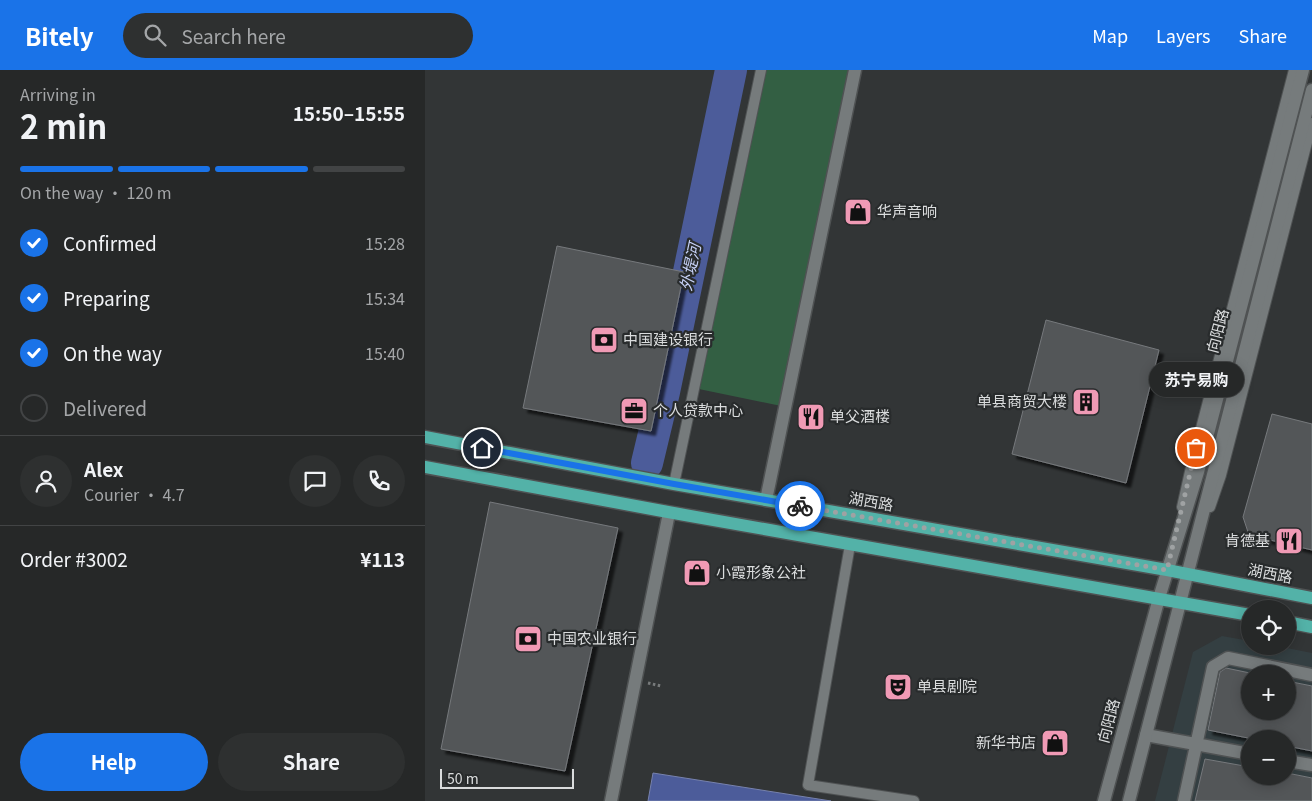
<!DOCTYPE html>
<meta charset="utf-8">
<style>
body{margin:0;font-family:Georgia,"Noto Sans SC",serif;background:#2e3030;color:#f1f3f6;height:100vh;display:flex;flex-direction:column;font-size:19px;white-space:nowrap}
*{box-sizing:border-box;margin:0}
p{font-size:16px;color:#a4a6a8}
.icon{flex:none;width:28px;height:28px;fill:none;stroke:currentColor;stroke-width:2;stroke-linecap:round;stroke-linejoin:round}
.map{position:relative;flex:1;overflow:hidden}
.drawer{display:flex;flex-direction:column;background:#262828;width:425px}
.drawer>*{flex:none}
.tools{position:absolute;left:816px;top:530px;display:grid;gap:10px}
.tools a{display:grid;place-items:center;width:55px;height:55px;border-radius:50%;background:#262828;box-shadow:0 2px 12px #0003,0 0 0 1px #424445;font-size:25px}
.scale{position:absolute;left:15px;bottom:12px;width:134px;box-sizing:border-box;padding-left:5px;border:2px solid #dadcdd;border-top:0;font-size:14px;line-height:18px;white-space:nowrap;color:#dadcdd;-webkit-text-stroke:4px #282b2c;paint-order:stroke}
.pin{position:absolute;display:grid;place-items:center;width:42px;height:42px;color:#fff;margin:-21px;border:2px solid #fff;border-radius:50%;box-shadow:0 1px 5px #0007}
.courier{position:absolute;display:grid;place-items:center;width:50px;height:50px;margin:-25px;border:4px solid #1a73e8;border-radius:50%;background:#fff;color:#222;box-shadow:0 1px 6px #0007}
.bubble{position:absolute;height:35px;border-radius:18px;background:#262828;box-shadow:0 2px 12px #0003,0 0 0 1px #424445;font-size:16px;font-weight:700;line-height:35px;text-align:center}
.overview em{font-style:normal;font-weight:700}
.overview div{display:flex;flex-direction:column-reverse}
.overview{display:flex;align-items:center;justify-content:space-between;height:85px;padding:0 20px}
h1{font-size:32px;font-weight:700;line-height:38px}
.bar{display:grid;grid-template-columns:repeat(4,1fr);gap:8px 5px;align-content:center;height:60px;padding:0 20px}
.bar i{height:6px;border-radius:4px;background:#424445}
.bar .current{background:#1a73e8}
.bar p{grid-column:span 4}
.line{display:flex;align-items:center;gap:12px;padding:0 20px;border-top:1px solid #424445}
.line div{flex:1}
.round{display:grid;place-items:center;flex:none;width:52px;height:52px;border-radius:26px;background:#2e3030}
ol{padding:0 20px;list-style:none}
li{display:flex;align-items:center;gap:15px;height:55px}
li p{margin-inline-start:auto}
li .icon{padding:5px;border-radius:50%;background:#1a73e8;color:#fff;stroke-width:4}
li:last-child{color:#a4a6a8}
li i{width:28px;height:28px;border:2px solid #424445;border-radius:50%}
.primary-button{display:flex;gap:10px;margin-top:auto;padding:10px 20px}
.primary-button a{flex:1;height:58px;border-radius:30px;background:#1a73e8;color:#fff;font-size:20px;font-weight:700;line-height:58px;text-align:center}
.primary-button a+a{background:#2e3030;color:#f1f3f6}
header{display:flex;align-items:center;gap:30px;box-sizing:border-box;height:70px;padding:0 25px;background:#1a73e8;color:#fff}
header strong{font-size:24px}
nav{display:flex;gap:28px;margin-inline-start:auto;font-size:18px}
.search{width:350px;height:45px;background:#2e3030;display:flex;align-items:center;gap:12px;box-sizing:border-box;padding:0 18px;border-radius:28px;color:#a4a6a8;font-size:19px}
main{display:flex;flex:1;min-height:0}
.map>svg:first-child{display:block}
</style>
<header>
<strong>Bitely</strong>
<div class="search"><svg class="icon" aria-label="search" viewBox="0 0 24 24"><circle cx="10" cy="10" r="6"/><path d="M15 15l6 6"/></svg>Search here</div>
<nav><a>Map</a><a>Layers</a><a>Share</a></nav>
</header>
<main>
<section class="drawer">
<div class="overview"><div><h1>2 min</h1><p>Arriving in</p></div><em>15:50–15:55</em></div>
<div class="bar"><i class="current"></i><i class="current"></i><i class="current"></i><i></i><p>On the way · 120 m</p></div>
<ol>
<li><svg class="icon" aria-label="check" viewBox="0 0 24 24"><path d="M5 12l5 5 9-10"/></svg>Confirmed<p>15:28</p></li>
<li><svg class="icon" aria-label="check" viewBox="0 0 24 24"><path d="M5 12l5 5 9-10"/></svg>Preparing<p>15:34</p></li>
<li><svg class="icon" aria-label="check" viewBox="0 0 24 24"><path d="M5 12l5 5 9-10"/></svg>On the way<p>15:40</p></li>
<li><i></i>Delivered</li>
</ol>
<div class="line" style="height:90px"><a class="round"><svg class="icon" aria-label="person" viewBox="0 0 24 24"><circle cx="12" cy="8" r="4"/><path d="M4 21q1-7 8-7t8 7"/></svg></a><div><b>Alex</b><p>Courier · 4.7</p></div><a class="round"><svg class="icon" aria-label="chat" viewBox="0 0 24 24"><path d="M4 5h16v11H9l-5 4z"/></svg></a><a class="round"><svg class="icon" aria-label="phone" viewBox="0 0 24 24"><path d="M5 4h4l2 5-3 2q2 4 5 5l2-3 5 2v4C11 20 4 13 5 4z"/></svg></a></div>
<div class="line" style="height:65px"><div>Order #3002</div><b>¥113</b></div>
<div class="primary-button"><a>Help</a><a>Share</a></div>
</section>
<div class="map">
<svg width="887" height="731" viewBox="0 0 887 731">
<defs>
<filter id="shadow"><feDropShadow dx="4.5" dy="4.5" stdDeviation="1" flood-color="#0009"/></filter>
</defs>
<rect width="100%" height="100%" fill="#323536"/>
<path fill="#343f42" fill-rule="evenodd" d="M797,566L825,571V576H852L887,583V731H730L768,582ZM825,604H862V641H825ZM825,669H862V706H825Z"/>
<path fill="#335f43" d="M336,0H430L361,337L269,318Z"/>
<path fill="#4c5c9a" stroke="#7782ae" d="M228,703L406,731H223Z"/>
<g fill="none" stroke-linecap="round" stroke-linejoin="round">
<path stroke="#4c5c9a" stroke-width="32" d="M222,393L239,322L306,0"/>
</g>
<path fill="#535659" stroke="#76797c" filter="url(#shadow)" d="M132,176L259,202L226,361L98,338Z
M621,250L734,280L701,413L587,384Z
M847,344L887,354V480L824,465L818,447Z
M65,432L193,458L140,701L16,679Z
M801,598L825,603V641H862V611L887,616V681L862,676V669H828L783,660L795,602Z
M780,689L825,697V706H862V703L887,708V731H770Z"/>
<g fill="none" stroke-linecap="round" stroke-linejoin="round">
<defs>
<path id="lane" d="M249,414L336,0
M757,437L766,397L869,0
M785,437L796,405L887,53
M425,475L383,715L489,731"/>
<path id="street" d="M341,430L430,0
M721,665L825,684
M862,691L887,695
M186,731L244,443
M759,731L788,597L803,588L887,605"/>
<path id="secondary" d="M679,731L734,528L773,402L878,0
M704,731L887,20"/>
<path id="primary" d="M0,367L249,414L742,500L887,528
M0,397L243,442L825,545
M862,552L887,557"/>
</defs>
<use href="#lane" stroke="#4f5253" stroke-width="12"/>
<use href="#street" stroke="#4f5253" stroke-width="15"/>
<use href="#secondary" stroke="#4f5253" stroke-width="15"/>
<use href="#primary" stroke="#4f5253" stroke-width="15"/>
<path stroke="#777a7b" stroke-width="3" stroke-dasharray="2.5 2.5" stroke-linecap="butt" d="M223,613L236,616"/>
<use href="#lane" stroke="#767b7c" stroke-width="10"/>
<use href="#street" stroke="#767b7c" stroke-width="12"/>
<use href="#secondary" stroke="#767b7c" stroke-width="12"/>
<use href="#primary" stroke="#53b2a8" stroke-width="12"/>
</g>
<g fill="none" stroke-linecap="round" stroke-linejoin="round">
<path stroke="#9fa2a3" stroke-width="5" stroke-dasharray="0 9" d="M375,436L742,500L771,378"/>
<path stroke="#1a73e8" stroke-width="6" d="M57,378L249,414L375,436"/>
</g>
<defs>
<symbol id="shop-square" viewBox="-11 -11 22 22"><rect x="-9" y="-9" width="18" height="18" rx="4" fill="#f09ab5" stroke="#282b2c"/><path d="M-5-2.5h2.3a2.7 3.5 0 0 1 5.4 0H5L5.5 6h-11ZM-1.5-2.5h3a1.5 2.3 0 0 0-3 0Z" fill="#111"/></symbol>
<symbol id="bank-square" viewBox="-11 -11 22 22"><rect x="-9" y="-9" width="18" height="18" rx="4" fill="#f09ab5" stroke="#282b2c"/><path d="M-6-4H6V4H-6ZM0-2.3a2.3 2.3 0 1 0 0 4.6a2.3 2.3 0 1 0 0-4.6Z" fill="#111"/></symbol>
<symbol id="building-square" viewBox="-11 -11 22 22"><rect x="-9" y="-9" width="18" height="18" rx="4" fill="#f09ab5" stroke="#282b2c"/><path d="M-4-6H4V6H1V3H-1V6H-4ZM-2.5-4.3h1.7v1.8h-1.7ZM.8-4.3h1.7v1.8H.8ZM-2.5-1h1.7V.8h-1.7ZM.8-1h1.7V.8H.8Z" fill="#111"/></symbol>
<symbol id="office-square" viewBox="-11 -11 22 22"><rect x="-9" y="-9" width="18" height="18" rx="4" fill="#f09ab5" stroke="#282b2c"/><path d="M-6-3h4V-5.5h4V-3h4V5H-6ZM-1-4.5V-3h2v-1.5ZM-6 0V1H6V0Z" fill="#111"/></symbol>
<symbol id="restaurant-square" viewBox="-11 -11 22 22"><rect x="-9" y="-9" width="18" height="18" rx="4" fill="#f09ab5" stroke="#282b2c"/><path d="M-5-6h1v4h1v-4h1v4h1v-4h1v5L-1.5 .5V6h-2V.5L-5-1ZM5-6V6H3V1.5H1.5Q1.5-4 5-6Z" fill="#111"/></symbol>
<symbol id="theatre-square" viewBox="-11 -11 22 22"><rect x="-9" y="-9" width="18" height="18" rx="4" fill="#f09ab5" stroke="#282b2c"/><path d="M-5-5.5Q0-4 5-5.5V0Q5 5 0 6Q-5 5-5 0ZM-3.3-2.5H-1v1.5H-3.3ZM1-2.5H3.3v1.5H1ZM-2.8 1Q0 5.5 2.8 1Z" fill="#111"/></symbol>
</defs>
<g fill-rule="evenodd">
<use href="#shop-square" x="417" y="126" width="32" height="32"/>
<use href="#bank-square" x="163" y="254" width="32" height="32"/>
<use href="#building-square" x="645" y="316" width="32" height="32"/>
<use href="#office-square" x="193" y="325" width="32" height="32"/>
<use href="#restaurant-square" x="370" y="331" width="32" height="32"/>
<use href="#restaurant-square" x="848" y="455" width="32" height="32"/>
<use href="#shop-square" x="256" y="487" width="32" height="32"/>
<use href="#bank-square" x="87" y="553" width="32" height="32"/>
<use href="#theatre-square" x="457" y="601" width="32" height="32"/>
<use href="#shop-square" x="614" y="657" width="32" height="32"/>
</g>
<g text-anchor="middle" stroke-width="4.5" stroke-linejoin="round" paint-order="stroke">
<g font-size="15" fill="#dadcdd" stroke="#282b2c" text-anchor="start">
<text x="452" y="147">华声音响</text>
<text x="198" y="275">中国建设银行</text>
<text x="642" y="337" text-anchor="end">单县商贸大楼</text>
<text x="228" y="346">个人贷款中心</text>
<text x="405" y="352">单父酒楼</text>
<text x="845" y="476" text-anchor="end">肯德基</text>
<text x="291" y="508">小霞形象公社</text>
<text x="122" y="574">中国农业银行</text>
<text x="492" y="622">单县剧院</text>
<text x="611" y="678" text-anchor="end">新华书店</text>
</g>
<g font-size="15" fill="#dadcdd" stroke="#282b2c">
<text transform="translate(793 261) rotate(-75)" y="5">向阳路</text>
<text transform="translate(446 432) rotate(10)" y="5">湖西路</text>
<text transform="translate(845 504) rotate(11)" y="5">湖西路</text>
<text transform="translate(684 651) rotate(-75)" y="5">向阳路</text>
</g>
<g font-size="16" font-style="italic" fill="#c6d1f6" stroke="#282b2c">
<text transform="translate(265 197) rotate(-78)" y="6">外堤河</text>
</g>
</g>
</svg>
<div class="tools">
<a><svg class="icon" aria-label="locate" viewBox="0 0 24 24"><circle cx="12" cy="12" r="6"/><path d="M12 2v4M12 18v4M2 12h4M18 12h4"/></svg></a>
<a>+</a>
<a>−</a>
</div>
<div class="scale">50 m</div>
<div class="pin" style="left:771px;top:378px;background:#ea580c"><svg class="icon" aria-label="bag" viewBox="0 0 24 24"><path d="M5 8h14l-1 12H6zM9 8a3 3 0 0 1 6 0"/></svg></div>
<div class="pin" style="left:57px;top:378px;background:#1f2937"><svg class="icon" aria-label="home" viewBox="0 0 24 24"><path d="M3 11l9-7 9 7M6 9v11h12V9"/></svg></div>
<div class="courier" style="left:375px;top:436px"><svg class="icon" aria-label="bike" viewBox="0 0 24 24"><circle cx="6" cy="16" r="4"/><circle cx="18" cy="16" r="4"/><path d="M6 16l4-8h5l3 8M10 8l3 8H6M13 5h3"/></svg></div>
<div class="bubble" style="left:724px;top:292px;width:95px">苏宁易购</div>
</div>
</main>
